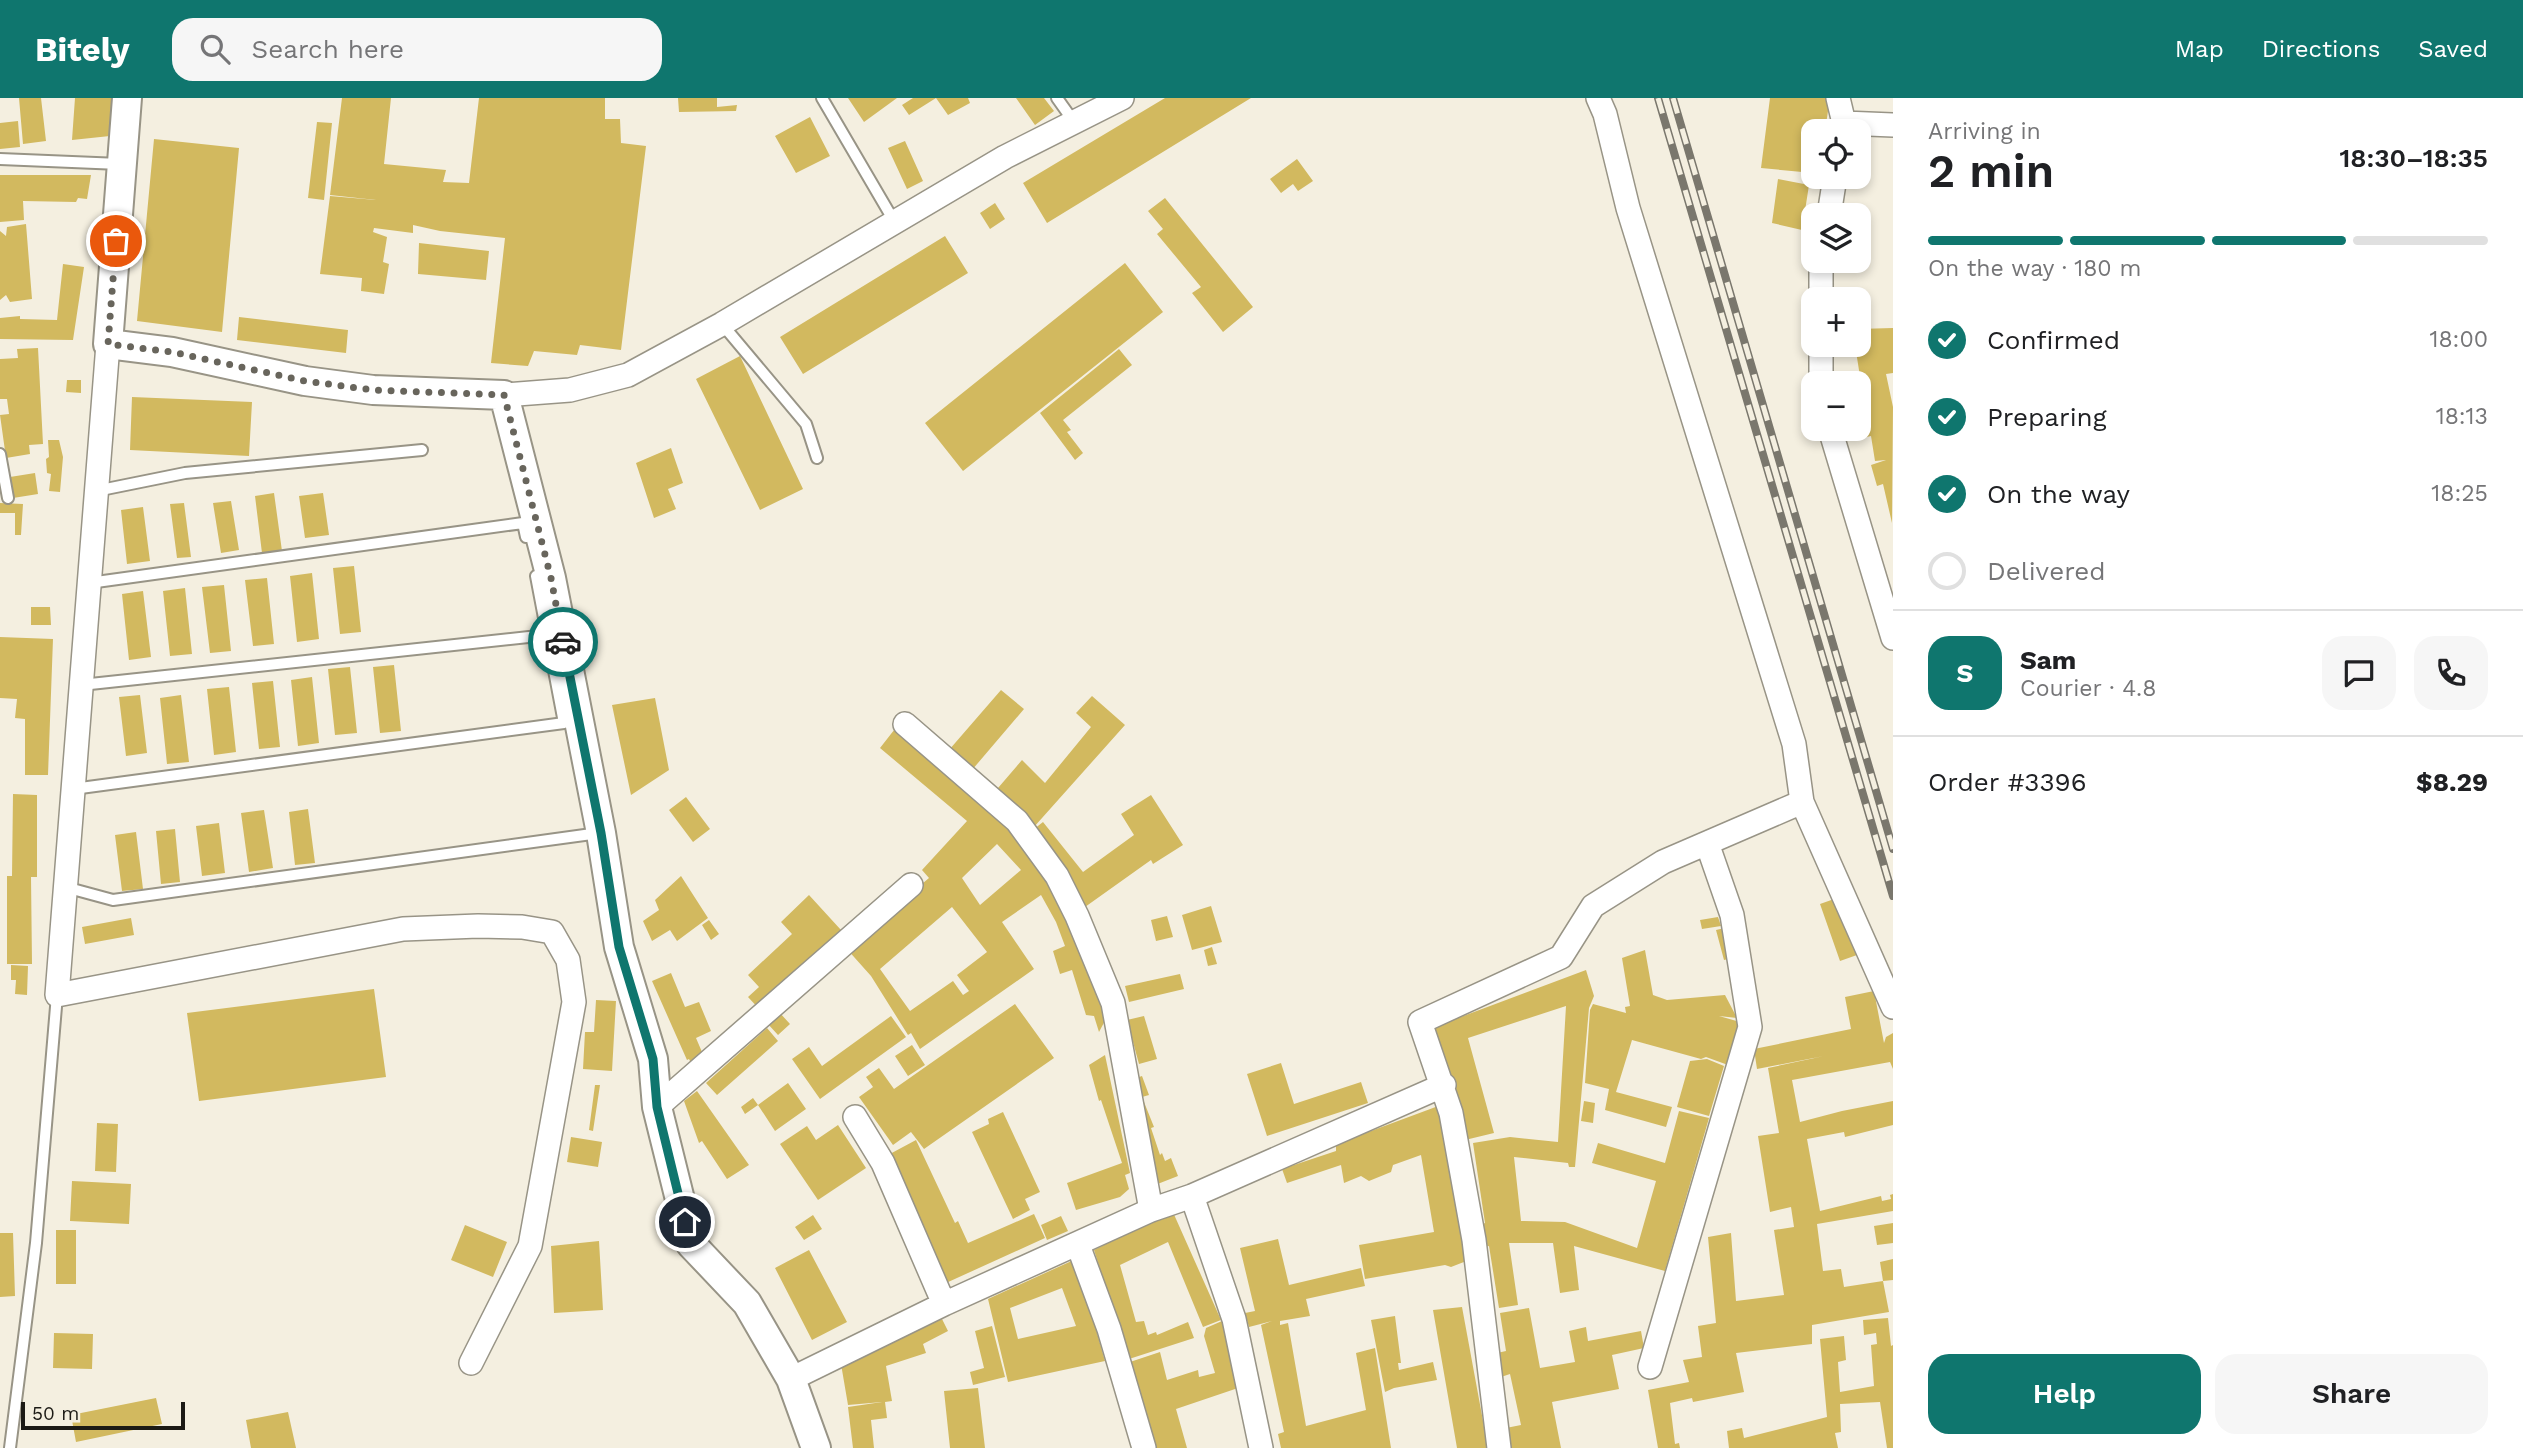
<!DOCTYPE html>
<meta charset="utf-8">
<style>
body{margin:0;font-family:"Work Sans",sans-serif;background:#f6f6f6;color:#202124;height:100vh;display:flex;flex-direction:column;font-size:26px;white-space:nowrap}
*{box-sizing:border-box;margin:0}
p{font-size:23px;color:#757577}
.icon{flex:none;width:38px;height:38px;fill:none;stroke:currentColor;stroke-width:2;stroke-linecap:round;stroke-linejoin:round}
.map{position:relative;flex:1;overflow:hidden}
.panel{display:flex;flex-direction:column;background:#fff;width:630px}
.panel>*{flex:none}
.buttons{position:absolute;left:1801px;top:21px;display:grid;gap:14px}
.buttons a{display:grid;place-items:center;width:70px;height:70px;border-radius:14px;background:#fff;box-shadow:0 4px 10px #0003;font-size:35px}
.scale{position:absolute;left:21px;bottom:18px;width:164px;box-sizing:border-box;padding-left:7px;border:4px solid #1c1a15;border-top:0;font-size:19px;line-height:24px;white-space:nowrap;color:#1c1a15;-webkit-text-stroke:5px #f4efe0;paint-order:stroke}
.pin{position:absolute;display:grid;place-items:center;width:60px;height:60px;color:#fff;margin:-30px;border:4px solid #fff;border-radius:50%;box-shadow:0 2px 7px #0007}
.courier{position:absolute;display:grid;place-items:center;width:70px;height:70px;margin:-35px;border:5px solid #0f766e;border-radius:50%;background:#fff;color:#222;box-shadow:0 2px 9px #0007}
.overview em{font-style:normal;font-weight:600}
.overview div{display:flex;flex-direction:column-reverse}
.overview{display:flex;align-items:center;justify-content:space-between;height:119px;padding:0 35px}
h1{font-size:46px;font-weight:600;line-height:52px}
.bar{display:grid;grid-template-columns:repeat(4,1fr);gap:10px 7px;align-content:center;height:84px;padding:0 35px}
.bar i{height:9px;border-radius:5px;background:#e0e0e0}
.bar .selected{background:#0f766e}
.bar p{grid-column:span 4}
.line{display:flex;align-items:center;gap:18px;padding:0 35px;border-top:2px solid #e0e0e0}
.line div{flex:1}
.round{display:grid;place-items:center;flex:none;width:74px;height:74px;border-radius:21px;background:#f6f6f6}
ol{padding:0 35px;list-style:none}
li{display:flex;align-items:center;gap:21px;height:77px}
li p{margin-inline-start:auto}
li .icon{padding:7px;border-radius:50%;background:#0f766e;color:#fff;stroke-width:4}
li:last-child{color:#757577}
li i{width:38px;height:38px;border:4px solid #e0e0e0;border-radius:50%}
.cta{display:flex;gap:14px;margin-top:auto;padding:14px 35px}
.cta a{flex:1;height:80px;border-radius:21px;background:#0f766e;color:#fff;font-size:28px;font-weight:600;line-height:80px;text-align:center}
.cta a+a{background:#f6f6f6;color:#202124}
header{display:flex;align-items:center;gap:42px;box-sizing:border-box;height:98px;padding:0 35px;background:#0f766e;color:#fff}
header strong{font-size:33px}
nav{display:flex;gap:38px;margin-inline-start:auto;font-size:24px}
.search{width:490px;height:63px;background:#f6f6f6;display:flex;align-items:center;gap:18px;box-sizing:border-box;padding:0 24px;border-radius:21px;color:#757577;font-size:26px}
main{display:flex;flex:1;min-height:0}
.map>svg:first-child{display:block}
</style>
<header>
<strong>Bitely</strong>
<div class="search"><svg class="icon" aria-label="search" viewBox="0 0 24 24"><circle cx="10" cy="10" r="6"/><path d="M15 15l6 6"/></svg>Search here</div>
<nav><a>Map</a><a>Directions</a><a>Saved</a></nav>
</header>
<main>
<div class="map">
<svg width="1893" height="1350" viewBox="0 0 1893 1350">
<rect width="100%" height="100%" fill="#f4efe0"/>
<path fill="#d2b95f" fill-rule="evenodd" d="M19,0H41L46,43L23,46Z
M75,0H115L110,38L72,42Z
M342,0H391L384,66L446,72L443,84L469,85L479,0H605V21H620L621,45L646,48L621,252L580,247L577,257L534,253L528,268L491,265L505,140L440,133L413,127V135L374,130L373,134L387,139L383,164L389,166L384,196L361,193L362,180L320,176L330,98L376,102L330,97Z
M678,0H717V9L737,7L736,13L679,14Z
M848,0H897L864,24Z
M913,0H968L970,5L948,17L936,0L909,17L902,7Z
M1016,0H1044L1054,13L1035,27Z
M1165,0H1251L1047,125L1023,85Z
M1770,0H1830L1825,33H1813V75L1761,70Z
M810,19L830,58L796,75L775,38Z
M18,23L20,49L0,51V25Z
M317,24L332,25L324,102L308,100Z
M154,41L239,50L222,234L137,223Z
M905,43L923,83L907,91L888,50Z
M1297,61L1313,83L1298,93L1293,86L1281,95L1270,81Z
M0,77H91L87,101L78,100L76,104L23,103L24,122L0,124Z
M1778,81L1809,87L1802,132L1772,125Z
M1165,100L1253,209L1223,234L1192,195L1201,189L1157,136L1163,131L1148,113Z
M995,105L1005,121L990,131L980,115Z
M26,126L32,201L10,204L6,197L0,202V133L6,138L7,129Z
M945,138L968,175L803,276L780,239Z
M419,145L489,153L486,182L418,176Z
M1125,165L1163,214L963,373L925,325Z
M63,166L84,169L73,242L0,241V220L20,218V221L57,222Z
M239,219L348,232L346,255L237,242Z
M1893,230V275L1886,276L1893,309L1892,425L1883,386L1877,388L1871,367L1886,362L1875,363L1871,338L1858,341L1856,331H1858V312L1865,310L1855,247H1858V231Z
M38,250L43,346L29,347L30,356L6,360L0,317L9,316L7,301H0V261L18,260L17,251Z
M1119,251L1132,267L1063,322L1071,332L1067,334L1083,355L1075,362L1040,315Z
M740,258L803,391L760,412L696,281Z
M67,282H81V295L66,294Z
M132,299L252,304L249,358L130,352Z
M48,342H59L63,359L60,394L49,393L51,376L47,375L46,361L49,359Z
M671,350L683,385L668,391L676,411L654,420L636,365Z
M35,375L38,396L13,400L10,379Z
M274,395L282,453L262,455L255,398Z
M323,395L329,437L305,440L299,398Z
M231,403L239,452L221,455L213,405Z
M0,405L23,406L21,437H15V415H0Z
M184,405L191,459L177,460L170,406Z
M143,409L150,463L127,466L121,412Z
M354,468L361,534L340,536L333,470Z
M312,475L319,541L297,544L290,478Z
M267,480L274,546L253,548L245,482Z
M224,487L231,553L210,555L202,489Z
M185,490L192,556L170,558L163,493Z
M143,493L151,559L129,562L122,496Z
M31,509H50L51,527H31Z
M0,539L53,541L48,677H25V621L15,620L17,601L0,600Z
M394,567L401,633L380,635L373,569Z
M350,569L357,635L335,637L328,571Z
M312,579L319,645L298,648L291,582Z
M273,583L280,649L259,651L252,585Z
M229,589L236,654L214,657L207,591Z
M1001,592L1024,611L972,672L949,652Z
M140,597L147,655L126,658L119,599Z
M181,597L189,664L167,666L160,600Z
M1092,598L1125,627L1034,729L998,690L1022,662L1045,685L1091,629L1076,615Z
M655,600L669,672L631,697L612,607Z
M898,627L1015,726L1058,787L1108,917L1099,934L1094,918L1086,917L1072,872L1060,876L1053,853L1065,848L1056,824L1041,797L1002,824L1034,871L920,951L911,935L908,937L871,878L846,850L929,780L922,772L967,723L880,650ZM997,746L1021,772L980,807L962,780ZM952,809L987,854L957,877L969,893L963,897L953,883L910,913L880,871Z
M13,696L37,697V779H31L32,866H7V778H12Z
M1151,697L1183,747L1153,766L1151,762L1085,809L1029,735L1043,724L1083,774L1134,737L1121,716Z
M686,699L710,731L693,744L669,712Z
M308,711L315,765L295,767L289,714Z
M264,712L273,770L249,774L241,715Z
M219,725L225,775L202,778L196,728Z
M175,731L180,784L161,786L156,733Z
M136,734L143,791L122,793L115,737Z
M681,778L708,820L677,843L670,832L652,843L643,823L659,812L655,802Z
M809,797L841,832L772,896L761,913L748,899L759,889L748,877L792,836L781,824Z
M1837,800L1857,857L1840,863L1820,806Z
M1211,808L1222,844L1192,852L1182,817Z
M1167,818L1173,839L1156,843L1151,822Z
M1718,819L1721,828L1702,831L1700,822Z
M131,820L134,837L85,846L82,829Z
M709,822L719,836L711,842L702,827Z
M1729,829L1737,859L1724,862L1716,832Z
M1212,849L1217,866L1208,868L1204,852Z
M1645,852L1653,897L1667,902L1725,897L1737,920L1719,918L1740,924L1728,967L1706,959L1701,961L1632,942L1616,994L1672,1009L1666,1029L1605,1012L1609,991L1585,985L1590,912L1593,906L1626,915L1625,909L1630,908L1622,860Z
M11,867L28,868L27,897L15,896L16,882H11Z
M1586,872L1594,898L1589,910L1575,1069H1569L1568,1065L1514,1059L1521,1123L1565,1124L1637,1150L1656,1083L1592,1065L1598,1045L1665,1065L1679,1013L1709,1020L1665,1173L1574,1148L1579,1192L1560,1195L1553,1145H1509L1518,1207L1499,1210L1489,1148L1484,1149L1481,1127L1485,1125L1473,1045L1510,1039L1558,1044L1566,908L1468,940L1494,1035L1465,1042L1434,929Z
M671,875L685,909L699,904L711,933L696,940L705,961L692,967L689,961L687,962L652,883Z
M1180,876L1184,891L1129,904L1125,888Z
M374,891L386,979L199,1003L187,915Z
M1874,893L1884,945L1886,939L1893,935V971L1890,964L1792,982L1800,1024L1842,1013L1893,1003V1027L1845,1039L1844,1034L1807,1041L1820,1113L1881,1098L1882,1103L1891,1101L1890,1097L1893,1096V1113L1817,1126L1823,1173L1841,1171L1844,1189L1883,1183L1889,1214L1812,1227V1246L1736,1255L1744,1294L1693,1304L1692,1300L1670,1305L1675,1346L1679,1345L1680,1350H1658L1648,1292L1689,1284L1683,1262L1702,1259L1698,1228L1716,1225L1708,1139L1731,1135L1736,1203L1784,1197L1774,1132L1794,1129L1791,1109L1770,1114L1758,1038L1779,1035L1768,970L1824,958L1757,971L1754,951L1851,931L1845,899Z
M596,902L616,903L612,973L583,971L585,934H594Z
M1015,906L1054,960L924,1051L911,1034L893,1047L859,999L873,989L866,979L879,970L894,991Z
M779,914L790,926L778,937L767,925Z
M891,918L906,939L820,1001L792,961L809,949L822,968Z
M1144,918L1157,961L1139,966L1127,922Z
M767,930L778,943L717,997L706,985Z
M912,947L925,967L908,978L895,958Z
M1105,957L1130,1075L1125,1077L1129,1091L1120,1099L1076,1112L1067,1085L1122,1065L1101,1002L1099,1003L1089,967Z
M1707,961L1724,968L1709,1018L1677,1009L1690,963Z
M1281,965L1294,1006L1361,984L1368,1005L1267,1038L1247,976Z
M1142,978L1149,997L1142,999L1154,1029L1151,1030L1160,1057L1162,1055L1165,1063L1171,1060L1178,1078L1155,1087L1128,983Z
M788,985L806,1011L775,1033L758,1007L745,1016L741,1009L753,1000L758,1007Z
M595,987H600L593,1033L589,1032Z
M697,993L749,1067L727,1081L702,1043L699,1045L684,1003Z
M1584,1003L1595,1005L1593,1025L1581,1023Z
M1441,1007L1469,1162L1451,1169L1445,1167L1365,1181L1359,1147L1434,1134L1421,1057L1393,1067L1391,1074L1369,1083L1361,1078L1344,1085L1341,1067L1287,1085L1282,1071L1336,1053V1046Z
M1003,1014L1040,1094L1025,1101L1030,1112L1013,1121L972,1034L989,1026L988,1021Z
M97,1025L118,1026L116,1074L95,1073Z
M838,1027L866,1070L818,1102L780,1046L807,1028L816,1042Z
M571,1039L602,1044L598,1069L567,1064Z
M916,1042L955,1125L958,1123L968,1145L1034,1116L1045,1140L946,1185L888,1057Z
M72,1083L131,1086L129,1126L70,1123Z
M1172,1112L1221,1222L1203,1229L1168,1144L1120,1167L1136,1224L1144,1223L1148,1237L1156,1234L1157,1237L1188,1224L1194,1240L1129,1261L1104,1184L1101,1185L1096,1173L1100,1171L1094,1152Z
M813,1117L822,1131L804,1142L795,1129Z
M1061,1118L1068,1133L1047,1142L1041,1127Z
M1893,1125V1145L1877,1147L1874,1128Z
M465,1127L507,1144L493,1179L451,1162Z
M56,1132H76V1186H56Z
M0,1135H13L15,1198L0,1199Z
M1278,1141L1289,1187L1361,1170L1365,1188L1306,1201L1310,1218L1280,1223V1227L1288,1225L1306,1328L1366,1312L1356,1255L1375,1250L1391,1350H1281L1278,1336L1284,1334L1261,1227L1272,1223L1249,1229L1245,1215L1255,1213L1240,1150Z
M599,1143L603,1212L554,1215L551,1148Z
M809,1152L847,1224L812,1242L775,1170Z
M1076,1161L1105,1263L1008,1284L988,1201ZM1062,1190L1076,1228L1018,1241L1010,1210Z
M1893,1161V1182L1883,1183L1880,1164Z
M1462,1209L1488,1350H1457L1433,1212Z
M1529,1210L1540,1270L1575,1264L1569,1233L1586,1229L1588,1243L1641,1233L1644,1250L1612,1257L1619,1291L1552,1304L1561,1350H1510L1506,1330L1521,1327L1510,1276L1501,1279L1497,1255L1506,1253L1500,1215Z
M1395,1218L1401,1265H1398L1399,1272L1433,1264L1437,1282L1394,1290L1385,1294L1371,1222Z
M1888,1220L1891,1248L1893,1247V1350H1887L1880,1304L1840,1306L1841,1334L1835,1335L1838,1350H1729L1727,1333L1742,1330L1744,1340L1827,1319L1820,1241L1844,1238L1846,1262L1838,1264L1840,1294L1874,1288L1871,1247L1877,1246L1876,1235L1864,1237L1863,1222Z
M942,1221L948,1233L923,1246L926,1255L886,1268L892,1303L885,1304L887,1320L871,1322L874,1350H853L848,1309L882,1304L848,1307L841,1266Z
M1222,1223L1241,1289L1176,1311L1187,1350H1151L1130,1264L1160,1254L1167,1282L1198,1272L1199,1279L1215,1275L1204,1238L1206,1230Z
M992,1228L1005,1279L973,1287L970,1274L984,1270L975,1233Z
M54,1235L93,1236L92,1271L53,1270Z
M978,1290L985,1350H950L944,1293Z
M156,1300L162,1326L76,1344L71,1317Z
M288,1314L296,1350H251L246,1322Z"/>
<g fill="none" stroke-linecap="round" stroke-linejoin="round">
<defs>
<path id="service" d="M822,0L894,123
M1057,0L1074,24
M0,61L120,66
M722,226L806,326L817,360
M0,356L8,400
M96,393L185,375L422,352
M89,485L523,425L526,439
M81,587L547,537
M73,691L564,625L536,478
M65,789L113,802L599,735
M10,1350L36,1145L57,897"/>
<path id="minor" d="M1598,0L1605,16L1628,110L1794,646L1802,704L1893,909
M1838,0L1844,25L1893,27
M1829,117L1835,79
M1821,201V163
M108,246L57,897L403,831L478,828L522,829L552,834L568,862L574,904L530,1148L471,1265
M1821,247V285
M504,297L570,292L628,277L722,226L1005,59L1122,0
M1830,331L1893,540
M905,626L1017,723L1057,778L1077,818L1113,905L1151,1112
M657,1009L911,787
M855,1019L883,1065L944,1206
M1192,1098L1234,1221L1261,1350
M1078,1147L1109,1231L1144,1350
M1650,1269L1750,929L1732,817L1707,745
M791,1281L944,1206L1151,1112L1192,1098L1444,987
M1499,1350L1474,1142L1451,1015L1420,924L1561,859L1593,808L1663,764L1802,704"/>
<path id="tertiary" d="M127,0L108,246L172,254L305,283L373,292L504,297L551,480L601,735L619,849L653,961L657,1009L691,1146L747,1205L791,1281L816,1350"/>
</defs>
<use href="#service" stroke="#989486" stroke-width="14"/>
<use href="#minor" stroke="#989486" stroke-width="26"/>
<use href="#tertiary" stroke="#989486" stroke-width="32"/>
<use href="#service" stroke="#fff" stroke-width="10"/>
<use href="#minor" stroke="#fff" stroke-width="23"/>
<use href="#tertiary" stroke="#fff" stroke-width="28"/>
<defs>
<path id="rail" d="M1658,0L1893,798
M1673,0L1893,751"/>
</defs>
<use href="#rail" stroke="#7a776d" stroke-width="8"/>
<use href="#rail" stroke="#f4efe0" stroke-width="5" stroke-dasharray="16" stroke-linecap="butt"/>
</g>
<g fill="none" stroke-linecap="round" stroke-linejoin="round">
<path stroke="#68655c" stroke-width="7" stroke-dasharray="0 12.6" d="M116,143L108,246L172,254L305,283L373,292L504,297L551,480L563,544"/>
<path stroke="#0f766e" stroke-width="9" d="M563,544L601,735L619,849L653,961L657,1009L685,1124"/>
</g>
</svg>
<div class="buttons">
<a><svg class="icon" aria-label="locate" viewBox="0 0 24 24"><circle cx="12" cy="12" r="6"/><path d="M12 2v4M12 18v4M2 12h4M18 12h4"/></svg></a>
<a><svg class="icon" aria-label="layers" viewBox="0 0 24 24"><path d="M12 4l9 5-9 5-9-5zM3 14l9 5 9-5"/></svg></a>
<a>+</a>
<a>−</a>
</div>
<div class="scale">50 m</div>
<div class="pin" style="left:116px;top:143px;background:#ea580c"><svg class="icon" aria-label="bag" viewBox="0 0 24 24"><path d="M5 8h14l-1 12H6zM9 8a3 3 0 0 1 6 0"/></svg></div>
<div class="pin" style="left:685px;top:1124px;background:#1f2937"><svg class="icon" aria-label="home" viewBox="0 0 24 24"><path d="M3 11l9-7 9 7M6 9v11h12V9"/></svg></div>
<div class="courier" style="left:563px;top:544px"><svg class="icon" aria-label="car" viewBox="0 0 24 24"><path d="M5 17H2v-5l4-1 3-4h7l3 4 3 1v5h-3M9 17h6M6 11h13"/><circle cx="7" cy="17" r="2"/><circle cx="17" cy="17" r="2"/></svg></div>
</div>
<section class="panel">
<div class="overview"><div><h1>2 min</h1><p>Arriving in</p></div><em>18:30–18:35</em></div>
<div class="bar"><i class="selected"></i><i class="selected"></i><i class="selected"></i><i></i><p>On the way · 180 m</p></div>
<ol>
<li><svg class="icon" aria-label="check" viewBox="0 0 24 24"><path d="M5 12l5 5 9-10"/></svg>Confirmed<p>18:00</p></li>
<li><svg class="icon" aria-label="check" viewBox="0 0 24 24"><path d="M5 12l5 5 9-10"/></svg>Preparing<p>18:13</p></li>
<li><svg class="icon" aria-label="check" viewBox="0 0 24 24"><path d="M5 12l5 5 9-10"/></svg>On the way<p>18:25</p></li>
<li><i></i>Delivered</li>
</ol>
<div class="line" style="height:126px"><b class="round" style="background:#0f766e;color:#fff">S</b><div><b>Sam</b><p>Courier · 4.8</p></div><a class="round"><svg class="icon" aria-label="chat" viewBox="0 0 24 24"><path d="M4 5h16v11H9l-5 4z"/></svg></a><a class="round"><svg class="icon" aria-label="phone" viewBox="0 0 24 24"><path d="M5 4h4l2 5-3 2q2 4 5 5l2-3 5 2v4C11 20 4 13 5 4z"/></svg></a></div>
<div class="line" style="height:91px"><div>Order #3396</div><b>$8.29</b></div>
<div class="cta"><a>Help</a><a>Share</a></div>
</section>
</main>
